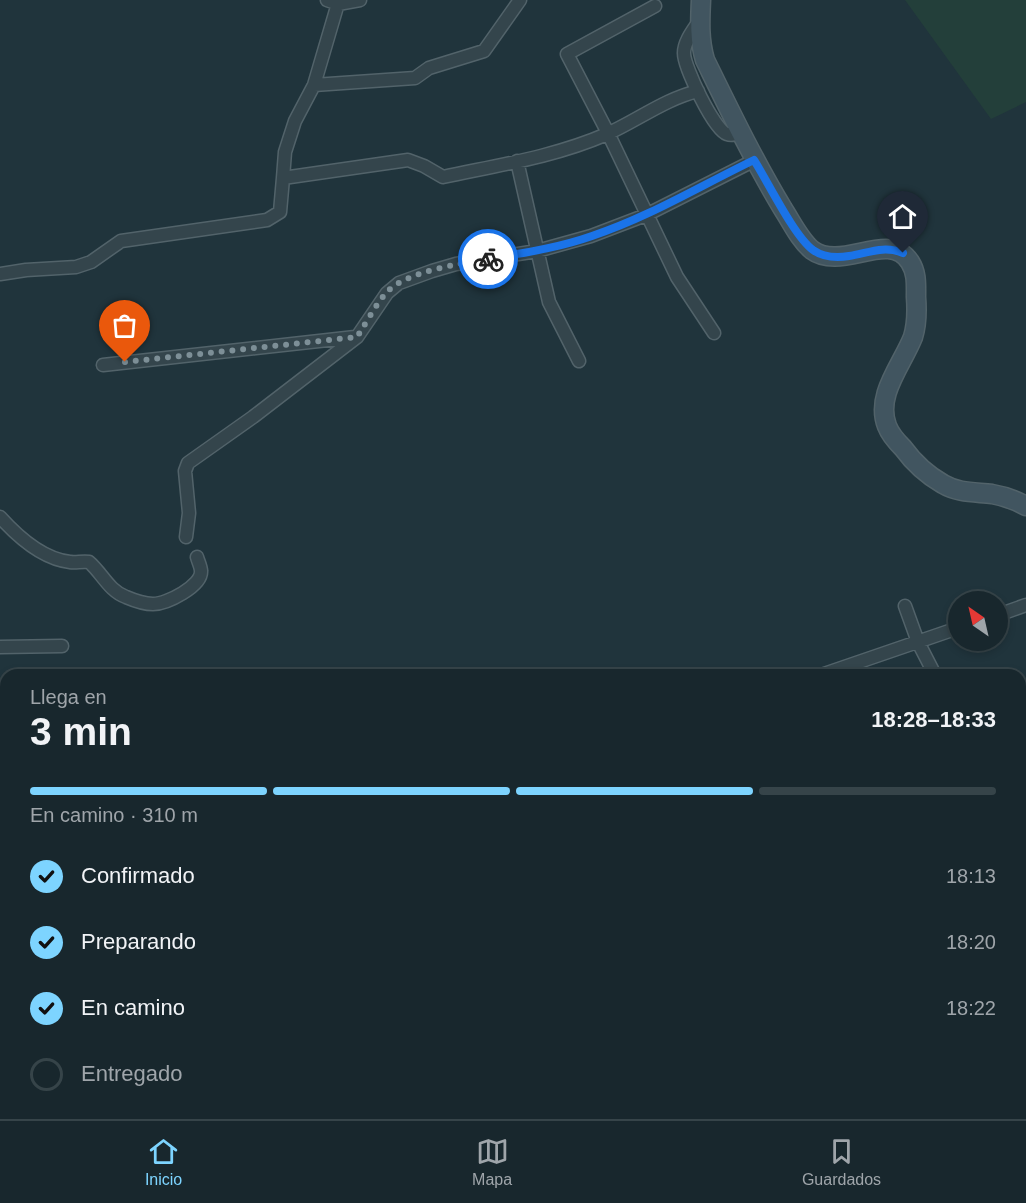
<!DOCTYPE html>
<html lang="es">
<meta charset="utf-8">
<style>
body{margin:0;font-family:Arial,sans-serif;background:#212f35;color:#f1f3f6;height:100vh;display:flex;flex-direction:column;font-size:22px;white-space:nowrap}
*{box-sizing:border-box;margin:0}
p{font-size:20px;color:#9fa5aa}
.icon{flex:none;width:33px;height:33px;fill:none;stroke:currentColor;stroke-width:2;stroke-linecap:round;stroke-linejoin:round}
.map{position:relative;flex:1;overflow:hidden}
.drawer{position:absolute;left:0px;top:669px;width:1026px;height:450px;display:flex;flex-direction:column;background:#18272d;border-radius:18px 18px 0 0;box-shadow:0 3px 9px #0003,0 0 0 2px #364449}
.drawer>*{flex:none}
.needle{width:39px;rotate:326deg}
.tools{position:absolute;left:948px;top:591px;display:grid;gap:12px}
.tools a{display:grid;place-items:center;width:60px;height:60px;border-radius:50%;background:#18272d;box-shadow:0 3px 9px #0003,0 0 0 2px #364449;font-size:30px}
.pin{position:absolute;display:grid;place-items:center;width:51px;height:51px;color:#fff;margin:-62px -26px;border-radius:50% 50% 50% 0;rotate:-45deg;box-shadow:0 0 6px #0007}
.pin .icon{rotate:45deg}
.courier{position:absolute;display:grid;place-items:center;width:60px;height:60px;margin:-30px;border:4px solid #1a73e8;border-radius:50%;background:#fff;color:#222;box-shadow:0 2px 8px #0007}
.summary em{font-style:normal;font-weight:700}
.summary div{display:flex;flex-direction:column-reverse}
.summary{display:flex;align-items:center;justify-content:space-between;height:102px;padding:0 30px}
h1{font-size:39px;font-weight:700;line-height:45px}
.bar{display:grid;grid-template-columns:repeat(4,1fr);gap:9px 6px;align-content:center;height:72px;padding:0 30px}
.bar i{height:8px;border-radius:4px;background:#364449}
.bar .on{background:#7dd4ff}
.bar p{grid-column:span 4}
ol{padding:0 30px;list-style:none}
li{display:flex;align-items:center;gap:18px;height:66px}
li p{margin-inline-start:auto}
li .icon{padding:6px;border-radius:50%;background:#7dd4ff;color:#111;stroke-width:4}
li:last-child{color:#9fa5aa}
li i{width:33px;height:33px;border:3px solid #364449;border-radius:50%}
.tabs{display:flex;justify-content:space-around;align-items:center;height:84px;border-top:2px solid #364449;background:#18272d;font-size:16px;color:#9fa5aa}
.tabs a{display:grid;justify-items:center;gap:3px}
.tabs .on{color:#7dd4ff}
.map>svg:first-child{display:block}
</style>
<div class="map">
<svg width="1026" height="1119" viewBox="0 0 1026 1119">
<rect width="100%" height="100%" fill="#20343c"/>
<path fill="#233f3a" d="M905,0H1026V102L991,119Z"/>
<g fill="none" stroke-linecap="round" stroke-linejoin="round">
<defs>
<path id="street" d="M327,0L338,4L360,0
M339,0L314,85L295,121L285,152L283,178L408,160L424,166L443,177C499,165 554,157 607,134C638,120 665,99 698,91
M655,6L567,54L608,133L677,277L714,333
M700,20C694,29 684,41 684,53C684,67 714,130 727,134C732,136 736,134 740,132
M314,85L415,78L429,68L484,51L520,0
M517,161L549,302L579,361
M0,274L26,270L76,267L91,262L121,241L267,220L280,212L283,178
M103,365L355,337
M0,517C18,537 42,559 70,562C76,563 82,561 89,562C102,573 109,591 126,597C133,600 145,604 153,604C167,604 202,586 201,571C201,567 198,561 197,557
M186,537L189,513L185,471L188,463L253,417L357,337L387,293L399,283L432,271L456,264L537,251L591,236L646,215L755,160
M905,606L918,642L935,675
M998,615L1026,605
M0,647L62,646
M821,675L958,628
M1020,700L1026,696
M0,764L6,755
M1020,829L1026,844
M0,839L1,838
M0,905L6,904
M1020,939L1026,937
M1020,1021H1026
M0,1045L3,1064L6,1067
M99,1113V1119
M168,1113V1119
M256,1113L257,1119
M383,1113L384,1119
M561,1113L571,1119
M760,1113L761,1119
M314,1119V1113
M654,1119L659,1113"/>
<path id="secondary" d="M701,0C700,21 699,40 705,60C730,111 754,161 783,209C792,223 800,240 812,250C842,272 889,229 910,262C917,273 916,284 916,297C917,310 917,324 913,337C902,365 875,395 887,426C890,434 897,442 903,448C914,463 927,475 943,484C958,493 975,492 992,494C1004,496 1015,500 1026,506"/>
</defs>
<use href="#street" stroke="#52636a" stroke-width="15"/>
<use href="#secondary" stroke="#52636a" stroke-width="21"/>
<use href="#street" stroke="#34454c" stroke-width="12"/>
<use href="#secondary" stroke="#415560" stroke-width="18"/>
</g>
<g fill="none" stroke-linecap="round" stroke-linejoin="round">
<path stroke="#7d8f97" stroke-width="6" stroke-dasharray="0 10.8" d="M125,362L357,337C366,323 375,306 386,293C406,271 460,264 488,259"/>
<path stroke="#1a73e8" stroke-width="8" d="M488,259C523,253 558,248 592,236C649,217 700,186 754,160C768,182 794,236 813,250C823,257 837,258 849,256C868,253 884,245 903,253"/>
</g>
</svg>
<div class="tools">
<a><svg class="needle" viewBox="-14 -14 28 28"><path d="M0-13l5 13h-10z" fill="#e53935"/><path d="M0 13l5-13h-10z" fill="#9fa5aa"/></svg></a>
</div>
<div class="pin" style="left:125px;top:362px;background:#ea580c"><svg class="icon" aria-label="bag" viewBox="0 0 24 24"><path d="M5 8h14l-1 12H6zM9 8a3 3 0 0 1 6 0"/></svg></div>
<div class="pin" style="left:903px;top:253px;background:#1f2937"><svg class="icon" aria-label="home" viewBox="0 0 24 24"><path d="M3 11l9-7 9 7M6 9v11h12V9"/></svg></div>
<div class="courier" style="left:488px;top:259px"><svg class="icon" aria-label="bike" viewBox="0 0 24 24"><circle cx="6" cy="16" r="4"/><circle cx="18" cy="16" r="4"/><path d="M6 16l4-8h5l3 8M10 8l3 8H6M13 5h3"/></svg></div>
<section class="drawer">
<div class="summary"><div><h1>3 min</h1><p>Llega en</p></div><em>18:28–18:33</em></div>
<div class="bar"><i class="on"></i><i class="on"></i><i class="on"></i><i></i><p>En camino · 310 m</p></div>
<ol>
<li><svg class="icon" aria-label="check" viewBox="0 0 24 24"><path d="M5 12l5 5 9-10"/></svg>Confirmado<p>18:13</p></li>
<li><svg class="icon" aria-label="check" viewBox="0 0 24 24"><path d="M5 12l5 5 9-10"/></svg>Preparando<p>18:20</p></li>
<li><svg class="icon" aria-label="check" viewBox="0 0 24 24"><path d="M5 12l5 5 9-10"/></svg>En camino<p>18:22</p></li>
<li><i></i>Entregado</li>
</ol>
</section>
</div>
<nav class="tabs">
<a class="on"><svg class="icon" aria-label="home" viewBox="0 0 24 24"><path d="M3 11l9-7 9 7M6 9v11h12V9"/></svg>Inicio</a>
<a><svg class="icon" aria-label="map" viewBox="0 0 24 24"><path d="M3 6l6-2 6 2 6-2v14l-6 2-6-2-6 2zM9 4v14M15 6v14"/></svg>Mapa</a>
<a><svg class="icon" aria-label="saved" viewBox="0 0 24 24"><path d="M7 4h10v16l-5-4-5 4z"/></svg>Guardados</a>
</nav>
